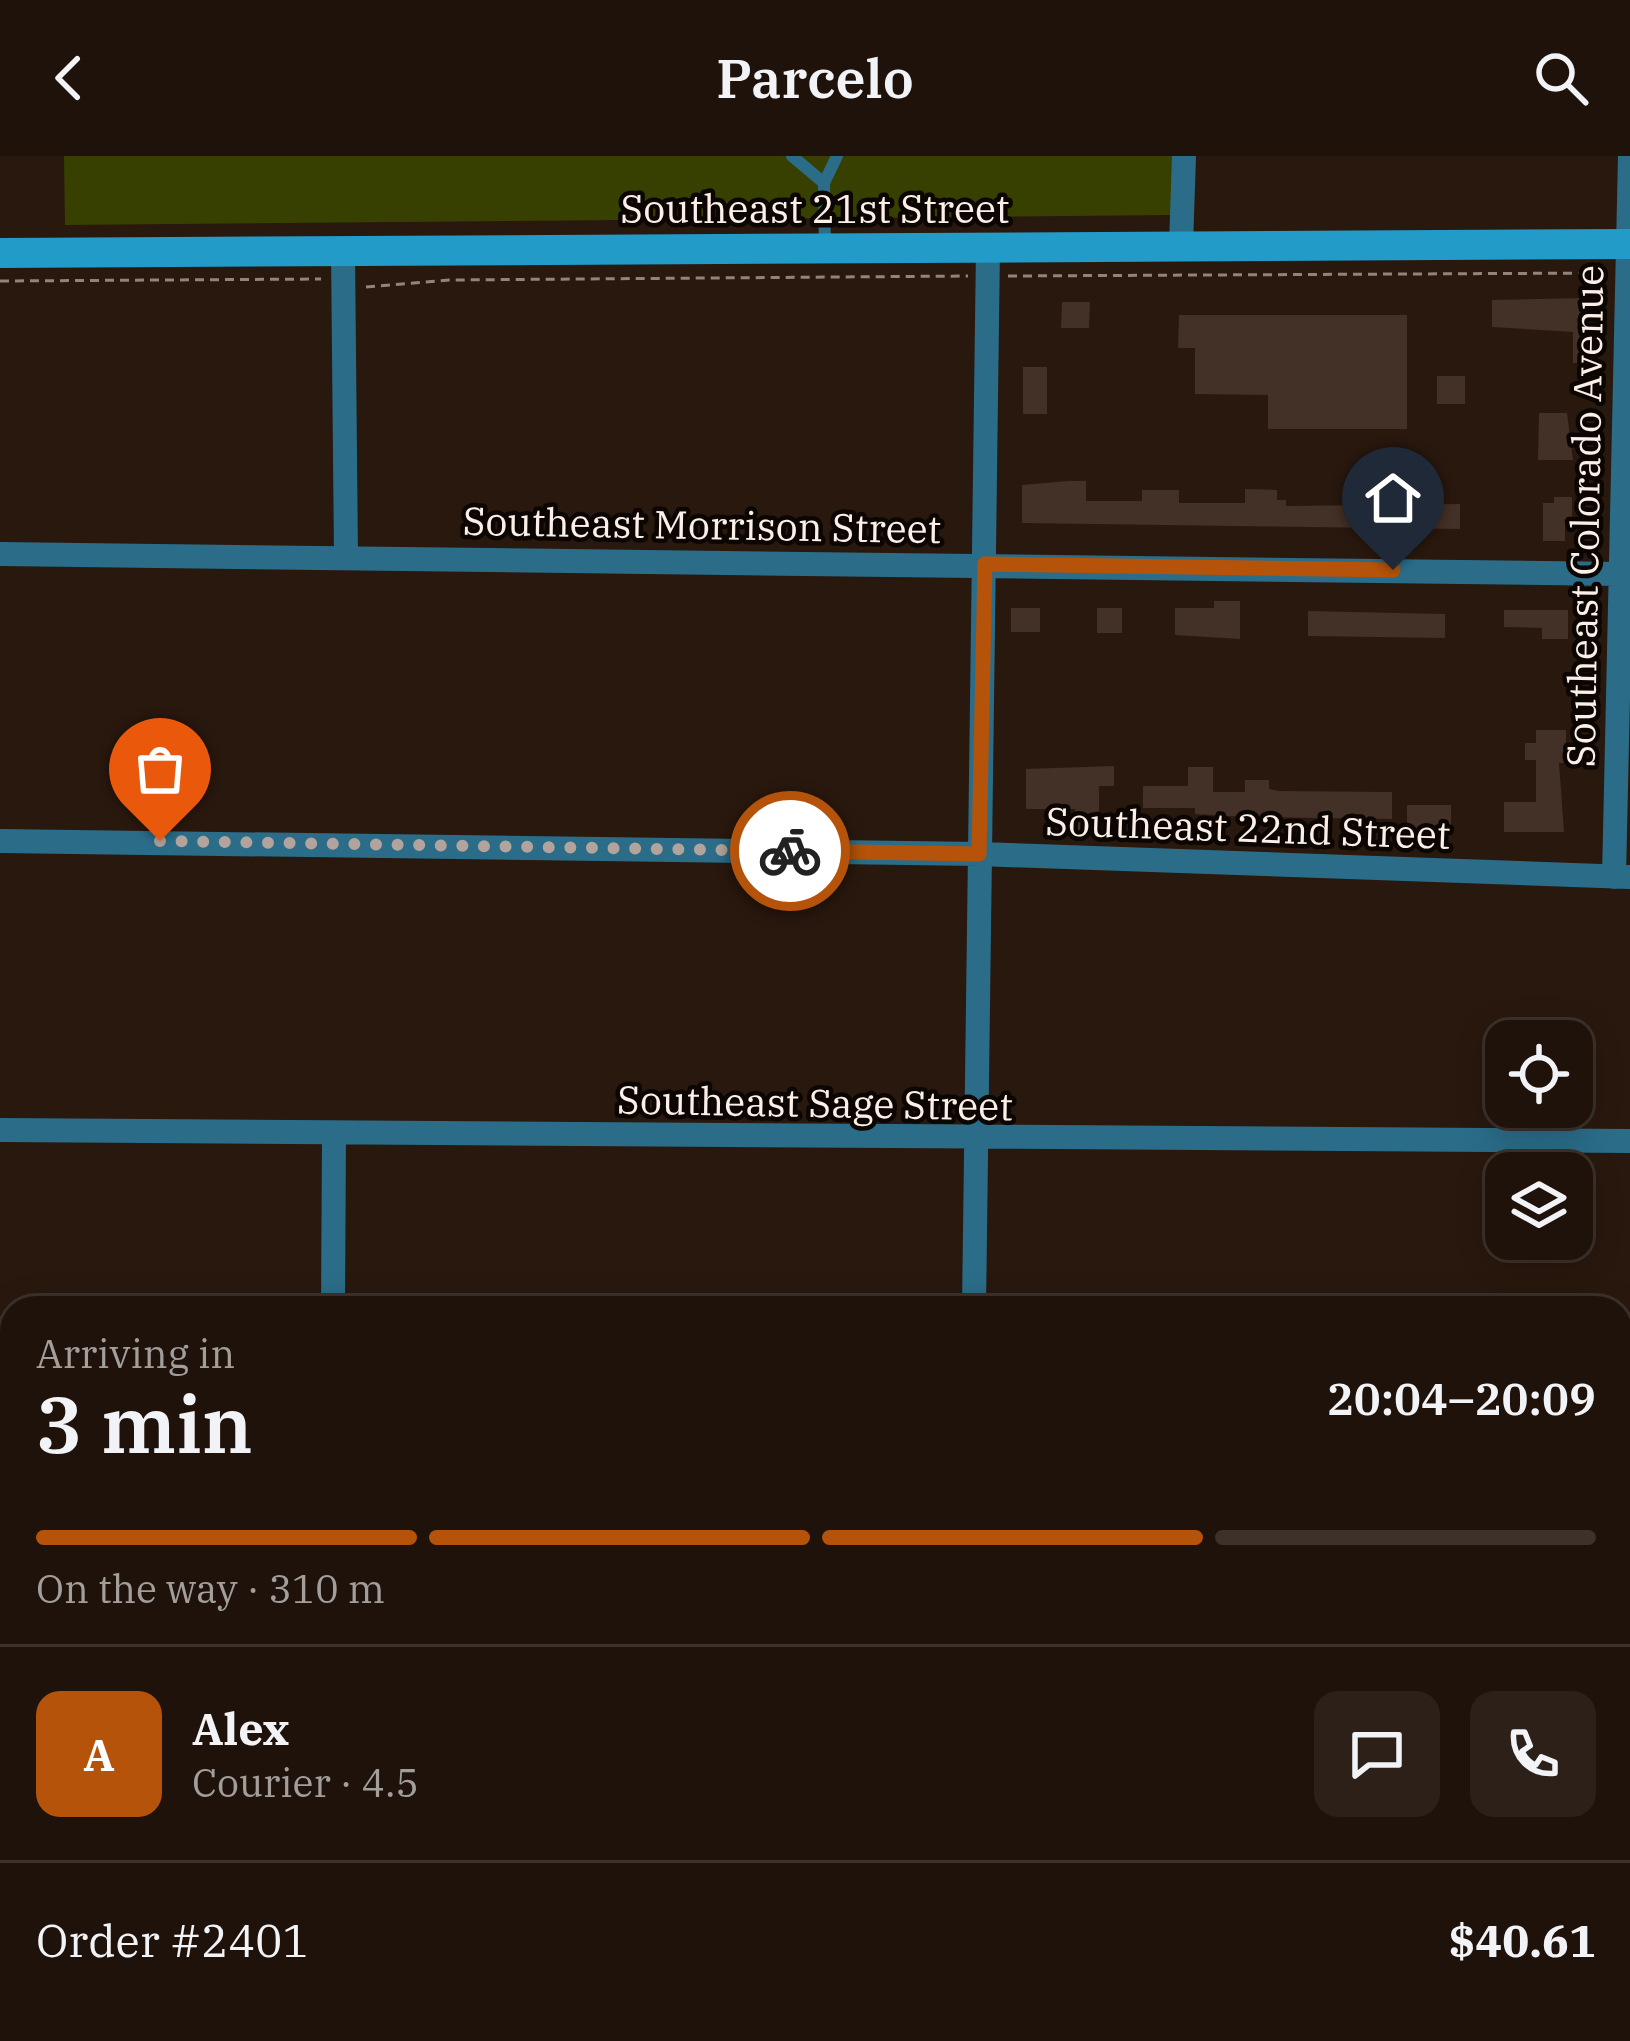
<!DOCTYPE html>
<meta charset="utf-8">
<style>
body{margin:0;font-family:"IBM Plex Serif",serif;background:#2c2018;color:#f1f3f6;height:100vh;display:flex;flex-direction:column;font-size:45px;white-space:nowrap}
*{box-sizing:border-box;margin:0}
p{font-size:39px;color:#a19e9c}
.icon{flex:none;width:66px;height:66px;fill:none;stroke:currentColor;stroke-width:2;stroke-linecap:round;stroke-linejoin:round}
.map{position:relative;flex:1;overflow:hidden}
.drawer{position:absolute;left:0px;top:1140px;width:1632px;height:747px;display:flex;flex-direction:column;background:#1f120a;border-radius:36px 36px 0 0;box-shadow:0 6px 30px #0003,0 0 0 3px #3c322b}
.drawer>*{flex:none}
.buttons{position:absolute;left:1485px;top:864px;display:grid;gap:24px}
.buttons a{display:grid;place-items:center;width:108px;height:108px;border-radius:24px;background:#1f120a;box-shadow:0 6px 30px #0003,0 0 0 3px #3c322b;font-size:60px}
.pin{position:absolute;display:grid;place-items:center;width:102px;height:102px;color:#fff;margin:-123px -51px;border-radius:50% 50% 50% 0;rotate:-45deg;box-shadow:0 0 12px #0007}
.pin .icon{rotate:45deg}
.courier{position:absolute;display:grid;place-items:center;width:120px;height:120px;margin:-60px;border:9px solid #b45309;border-radius:50%;background:#fff;color:#222;box-shadow:0 3px 15px #0007}
.overview em{font-style:normal;font-weight:600}
.overview div{display:flex;flex-direction:column-reverse}
.overview{display:flex;align-items:center;justify-content:space-between;height:204px;padding:0 36px}
h1{font-size:78px;font-weight:600;line-height:90px}
.bar{display:grid;grid-template-columns:repeat(4,1fr);gap:18px 12px;align-content:center;height:144px;padding:0 36px}
.bar i{height:15px;border-radius:9px;background:#3c322b}
.bar .on{background:#b45309}
.bar p{grid-column:span 4}
.line{display:flex;align-items:center;gap:30px;padding:0 36px;border-top:3px solid #3c322b}
.line div{flex:1}
.round{display:grid;place-items:center;flex:none;width:126px;height:126px;border-radius:24px;background:#2c2018}
header{display:flex;justify-content:space-between;align-items:center;height:156px;padding:0 36px;background:#1f120a;font-size:54px;font-weight:600}
.map>svg:first-child{display:block}
</style>
<header><svg class="icon" aria-label="back" viewBox="0 0 24 24"><path d="M15 5l-7 7 7 7"/></svg>Parcelo<svg class="icon" aria-label="search" viewBox="0 0 24 24"><circle cx="10" cy="10" r="6"/><path d="M15 15l6 6"/></svg></header>
<div class="map">
<svg width="1630" height="1885" viewBox="0 0 1630 1885">
<rect width="100%" height="100%" fill="#29180e"/>
<path fill="#384000" d="M64,0H1174L1173,59L65,69Z"/>
<path fill="#433026" d="M1588,142L1593,207H1573V176L1492,171V144Z
M1062,146H1090L1089,172H1061Z
M1179,159H1407V273H1268V239L1195,238V192H1178Z
M1023,211H1047V258H1023Z
M1437,220H1465V248H1437Z
M1539,257H1567L1573,304H1538Z
M1068,325H1086V345H1142V334H1179V347H1245V333L1277,334V344H1286V350L1460,348V373L1022,367V329Z
M1554,341H1572V370H1565V385H1543V347H1554Z
M1214,445H1240V483L1175,479V452H1214Z
M1011,452H1040V476H1011Z
M1097,452H1122V477H1097Z
M1504,454H1568V483H1542V472L1504,471Z
M1308,455L1445,458V482L1308,480Z
M1536,574H1566V607H1559L1564,676H1504V646H1536V604H1525V587H1536Z
M1114,610V630H1099V674H1075V653H1026V613Z
M1188,611H1213V636H1245V624H1269V633L1279,635L1392,636V663L1245,661L1195,658V652H1143V630H1188Z
M1407,649H1451V674H1407Z"/>
<g fill="none" stroke-linecap="round" stroke-linejoin="round">
<path stroke="#92847b" stroke-width="3" stroke-dasharray="9 6" stroke-linecap="butt" d="M1008,120L1604,117
M0,125L321,123
M366,131L449,124L968,120"/>
<path stroke="#2b6d89" stroke-width="12" d="M792,0L824,27
M825,91L824,27L837,0
M154,1885V1875
M486,1885V1875"/>
<path stroke="#2b6d89" stroke-width="24" d="M1181,90L1184,0
M343,95L346,401
M0,398L1619,418
M0,685L979,698L1630,721
M1614,721L1630,0
M0,974L1630,985
M333,1152L334,978
M974,1152L988,91
M0,1266H12
M1620,1280H1630
M0,1559H12
M1620,1570H1630
M0,1847H12
M1620,1872H1630
M322,1885V1875
M652,1885V1875
M959,1885V1875"/>
<path stroke="#229bc8" stroke-width="30" d="M0,97L1630,88"/>
</g>
<g fill="none" stroke-linecap="round" stroke-linejoin="round">
<path stroke="#b2a49c" stroke-width="12" stroke-dasharray="0 21.6" d="M160,685L790,695"/>
<path stroke="#b45309" stroke-width="15" d="M790,695L979,698L985,408L1393,414"/>
</g>
<g text-anchor="middle" stroke-width="9" stroke-linejoin="round" paint-order="stroke">
<g font-size="39" fill="#fbefe8" stroke="#0c0603">
<text x="815" y="67">Southeast 21st Street</text>
<text transform="translate(1585 360) rotate(-89)" y="14">Southeast Colorado Avenue</text>
<text transform="translate(702 369) rotate(1)" y="14">Southeast Morrison Street</text>
<text transform="translate(1248 672) rotate(2)" y="14">Southeast 22nd Street</text>
<text transform="translate(815 947) rotate(1)" y="14">Southeast Sage Street</text>
</g>
</g>
</svg>
<div class="buttons">
<a><svg class="icon" aria-label="locate" viewBox="0 0 24 24"><circle cx="12" cy="12" r="6"/><path d="M12 2v4M12 18v4M2 12h4M18 12h4"/></svg></a>
<a><svg class="icon" aria-label="layers" viewBox="0 0 24 24"><path d="M12 4l9 5-9 5-9-5zM3 14l9 5 9-5"/></svg></a>
</div>
<div class="pin" style="left:160px;top:685px;background:#ea580c"><svg class="icon" aria-label="bag" viewBox="0 0 24 24"><path d="M5 8h14l-1 12H6zM9 8a3 3 0 0 1 6 0"/></svg></div>
<div class="pin" style="left:1393px;top:414px;background:#1f2937"><svg class="icon" aria-label="home" viewBox="0 0 24 24"><path d="M3 11l9-7 9 7M6 9v11h12V9"/></svg></div>
<div class="courier" style="left:790px;top:695px"><svg class="icon" aria-label="bike" viewBox="0 0 24 24"><circle cx="6" cy="16" r="4"/><circle cx="18" cy="16" r="4"/><path d="M6 16l4-8h5l3 8M10 8l3 8H6M13 5h3"/></svg></div>
<section class="drawer">
<div class="overview"><div><h1>3 min</h1><p>Arriving in</p></div><em>20:04–20:09</em></div>
<div class="bar"><i class="on"></i><i class="on"></i><i class="on"></i><i></i><p>On the way · 310 m</p></div>
<div class="line" style="height:216px"><b class="round" style="background:#b45309;color:#fff">A</b><div><b>Alex</b><p>Courier · 4.5</p></div><a class="round"><svg class="icon" aria-label="chat" viewBox="0 0 24 24"><path d="M4 5h16v11H9l-5 4z"/></svg></a><a class="round"><svg class="icon" aria-label="phone" viewBox="0 0 24 24"><path d="M5 4h4l2 5-3 2q2 4 5 5l2-3 5 2v4C11 20 4 13 5 4z"/></svg></a></div>
<div class="line" style="height:156px"><div>Order #2401</div><b>$40.61</b></div>
</section>
</div>
